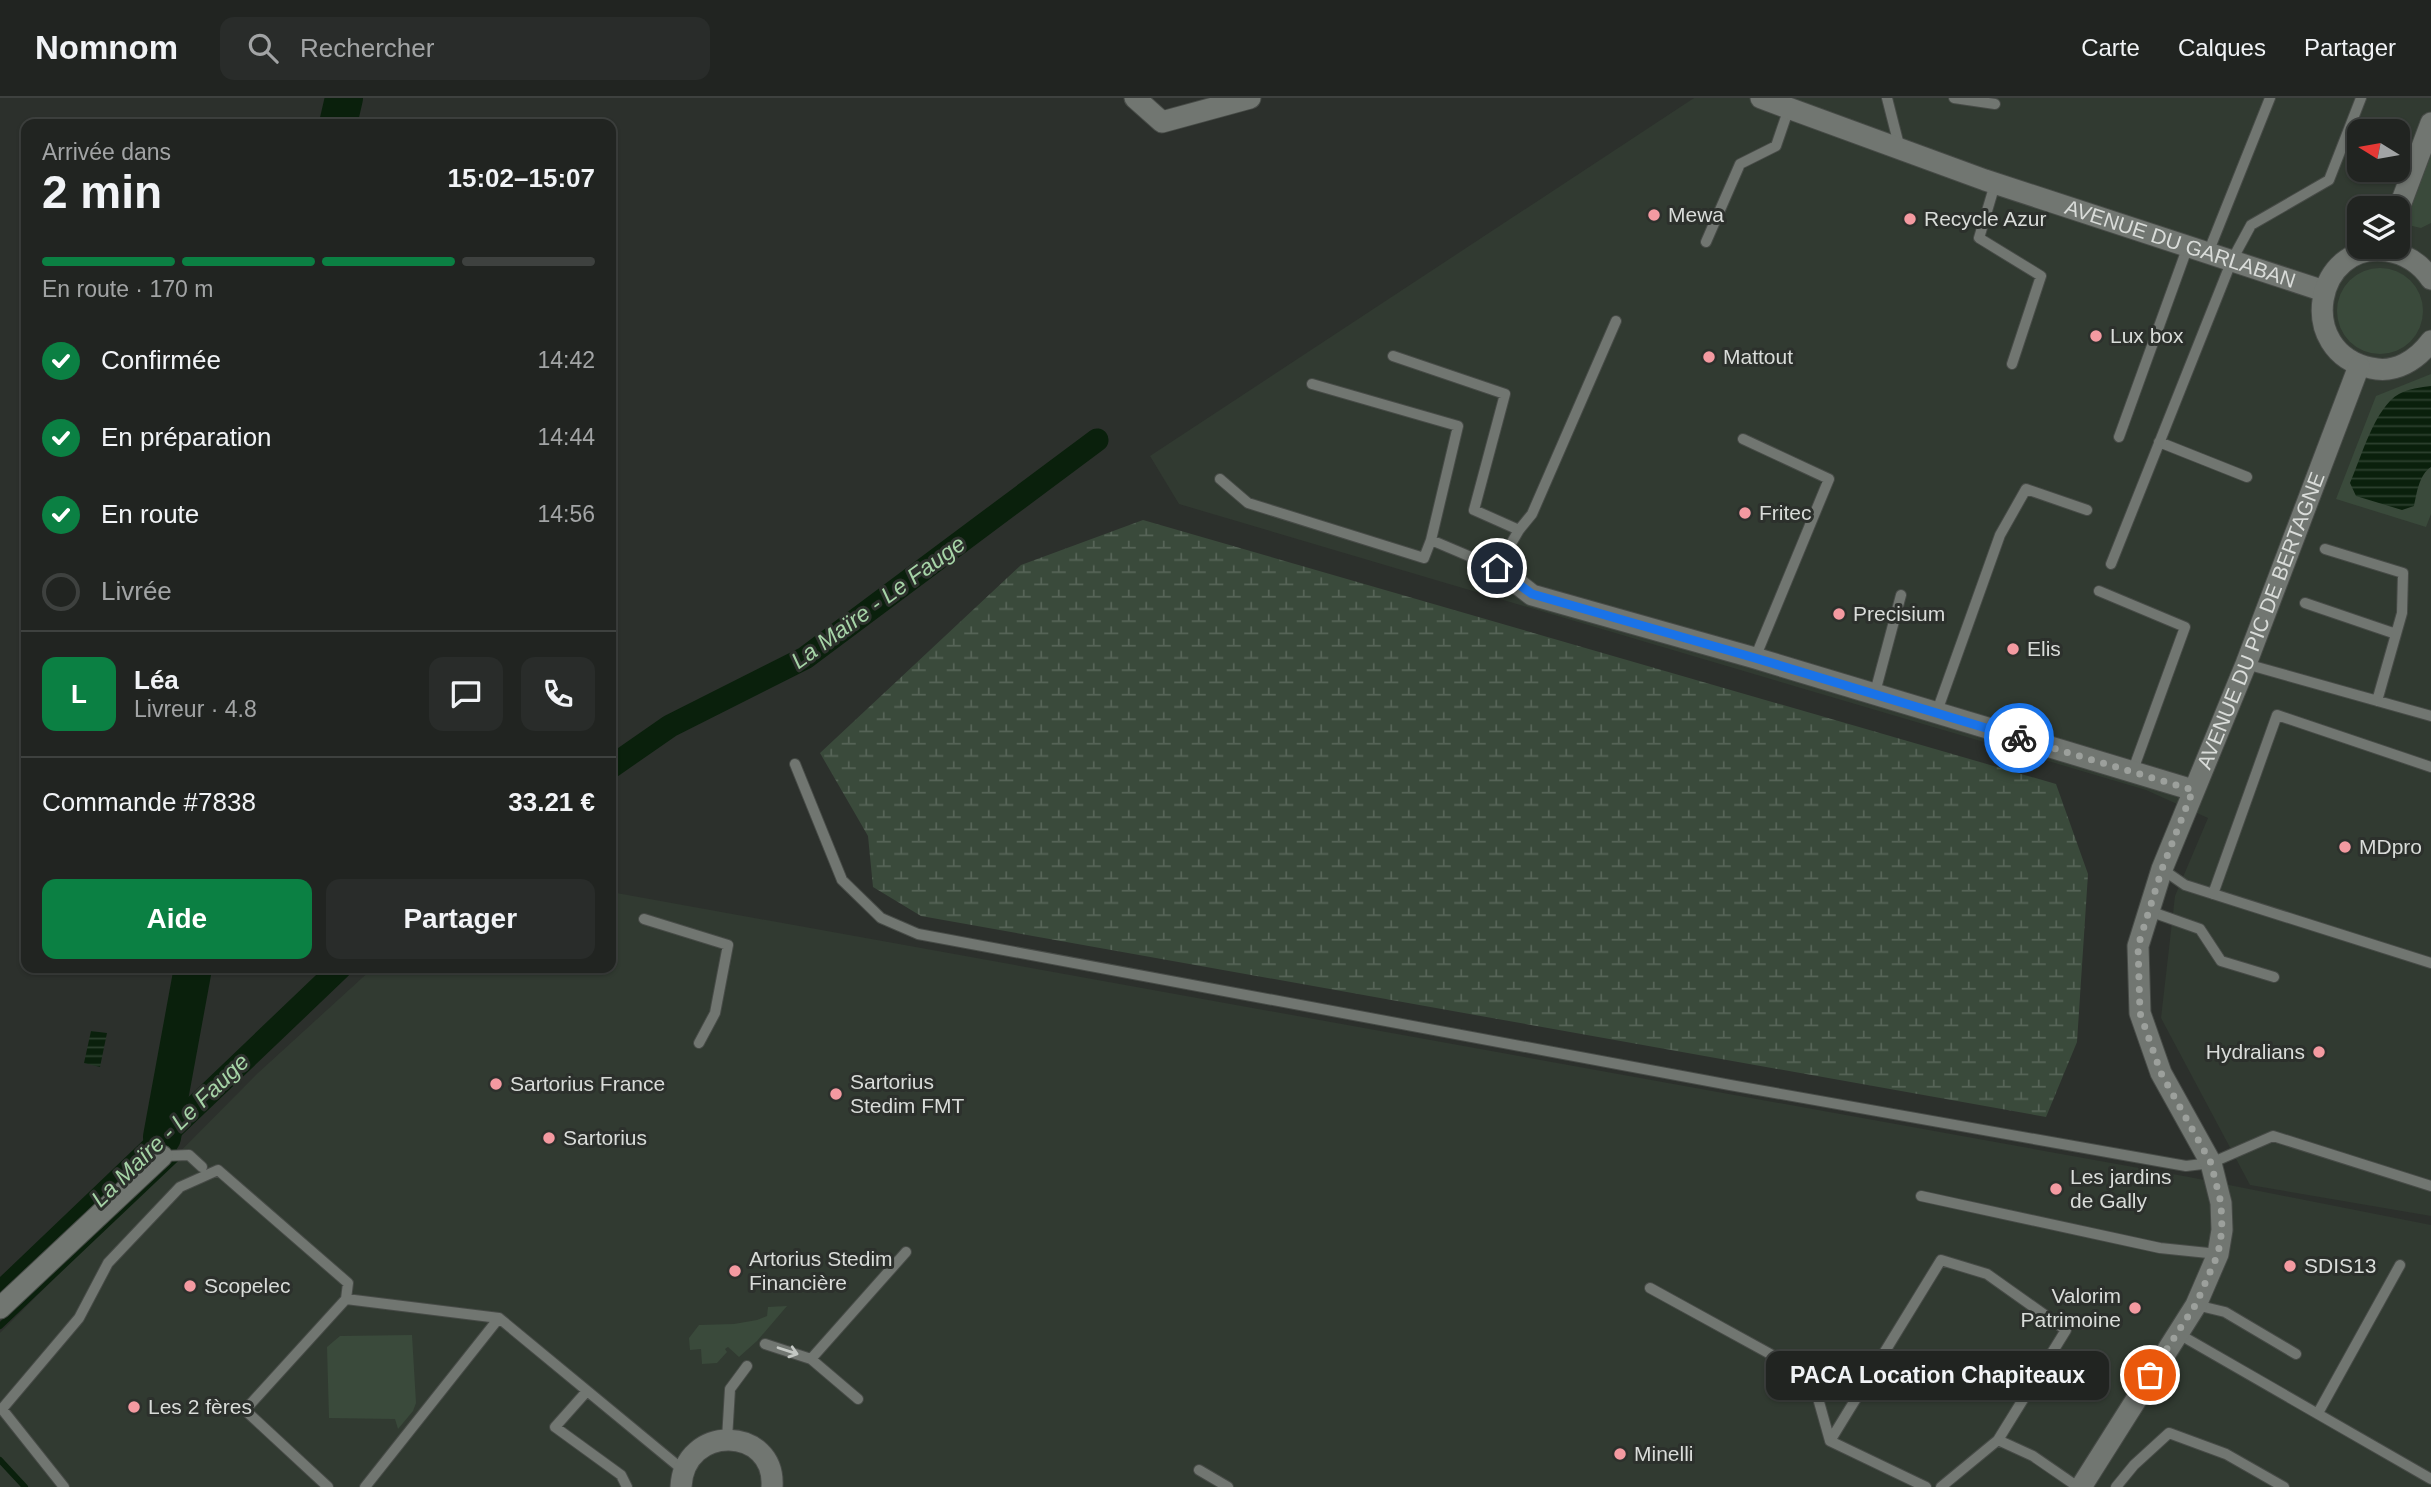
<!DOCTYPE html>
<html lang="fr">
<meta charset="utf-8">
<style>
body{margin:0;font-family:Helvetica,sans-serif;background:#292c2a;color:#f1f3f6;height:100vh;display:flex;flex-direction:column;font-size:26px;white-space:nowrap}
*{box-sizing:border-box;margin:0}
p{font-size:23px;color:#a2a4a5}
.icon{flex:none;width:38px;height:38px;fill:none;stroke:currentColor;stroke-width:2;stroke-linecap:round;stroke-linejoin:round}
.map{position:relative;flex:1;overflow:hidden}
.sheet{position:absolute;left:21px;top:21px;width:595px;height:854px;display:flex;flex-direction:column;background:#212421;border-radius:14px;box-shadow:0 2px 5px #0004,0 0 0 2px #3e413f}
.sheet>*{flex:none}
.needle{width:46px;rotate:281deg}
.tools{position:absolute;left:2347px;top:21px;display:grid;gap:14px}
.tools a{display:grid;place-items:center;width:63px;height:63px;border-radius:14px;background:#212421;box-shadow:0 2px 5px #0004,0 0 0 2px #3e413f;font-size:35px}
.pin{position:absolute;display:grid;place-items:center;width:60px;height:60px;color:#fff;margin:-30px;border:4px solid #fff;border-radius:50%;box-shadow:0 2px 7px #0007}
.courier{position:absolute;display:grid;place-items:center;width:70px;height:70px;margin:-35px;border:5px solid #1a73e8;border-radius:50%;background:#fff;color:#222;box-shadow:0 2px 9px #0007}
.bubble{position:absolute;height:49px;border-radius:14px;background:#212421;box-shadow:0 2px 5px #0004,0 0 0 2px #3e413f;font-size:23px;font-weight:700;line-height:49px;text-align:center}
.overview em{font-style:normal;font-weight:700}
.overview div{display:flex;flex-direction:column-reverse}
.overview{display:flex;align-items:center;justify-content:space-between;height:119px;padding:0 21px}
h1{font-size:46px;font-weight:700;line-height:52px}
.bar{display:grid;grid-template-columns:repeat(4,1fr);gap:10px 7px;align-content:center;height:84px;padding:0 21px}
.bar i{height:9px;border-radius:5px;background:#3e413f}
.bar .active{background:#0b8043}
.bar p{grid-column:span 4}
.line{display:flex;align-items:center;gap:18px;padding:0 21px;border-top:2px solid #3e413f}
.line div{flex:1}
.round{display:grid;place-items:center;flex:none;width:74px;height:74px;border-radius:14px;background:#292c2a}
ol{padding:0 21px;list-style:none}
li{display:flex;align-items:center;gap:21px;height:77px}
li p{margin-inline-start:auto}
li .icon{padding:7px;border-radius:50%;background:#0b8043;color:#fff;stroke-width:4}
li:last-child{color:#a2a4a5}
li i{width:38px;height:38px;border:4px solid #3e413f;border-radius:50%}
.action{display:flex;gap:14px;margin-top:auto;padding:14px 21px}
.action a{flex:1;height:80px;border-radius:14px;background:#0b8043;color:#fff;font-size:28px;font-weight:700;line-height:80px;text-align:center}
.action a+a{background:#292c2a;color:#f1f3f6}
header{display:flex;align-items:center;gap:42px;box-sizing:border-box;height:98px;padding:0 35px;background:#212421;border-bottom:2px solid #3e413f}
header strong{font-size:33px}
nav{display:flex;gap:38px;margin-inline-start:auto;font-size:24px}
.search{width:490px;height:63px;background:#292c2a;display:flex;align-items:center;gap:18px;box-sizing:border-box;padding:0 24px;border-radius:14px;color:#a2a4a5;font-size:26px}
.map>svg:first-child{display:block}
</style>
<header>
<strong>Nomnom</strong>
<div class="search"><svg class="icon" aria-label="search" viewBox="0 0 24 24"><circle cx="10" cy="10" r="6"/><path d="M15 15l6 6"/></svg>Rechercher</div>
<nav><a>Carte</a><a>Calques</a><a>Partager</a></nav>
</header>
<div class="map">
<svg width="2431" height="1389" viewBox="0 0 2431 1389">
<defs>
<pattern id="wetland-marsh" width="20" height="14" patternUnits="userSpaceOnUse" patternTransform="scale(1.75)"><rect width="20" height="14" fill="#3a4a3b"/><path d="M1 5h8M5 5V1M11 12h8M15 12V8" fill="none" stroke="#566457"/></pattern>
<pattern id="water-rules" width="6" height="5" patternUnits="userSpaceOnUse" patternTransform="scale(1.75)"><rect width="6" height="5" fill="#0a200c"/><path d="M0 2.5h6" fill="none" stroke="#2d402f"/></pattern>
</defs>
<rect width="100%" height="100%" fill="#2c302c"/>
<path fill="#313a31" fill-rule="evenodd" d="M1694,0H2431V1118L2250,1087L2161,920L2175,798L2208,720L2146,692L1179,406L1150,358ZM2359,33H2398V72H2359ZM2359,110H2398V149H2359Z
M611,794L2189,1079L2431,1127V1389H0V1235L258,975L373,870H611Z"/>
<path fill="#3a4a3b" d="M2431,51V125L2421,130L2408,127L2404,119Z
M2337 213a43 43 0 1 1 86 0a43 43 0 1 1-86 0Z
M2431,276V416L2426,429L2336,401L2376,298Z
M787,1208L757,1243L739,1259L728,1249L725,1251L727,1254L717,1265L702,1266L701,1251L690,1252L689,1240L699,1227L734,1226L757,1222L767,1218L768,1209Z
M412,1237L416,1305L413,1313L398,1331L395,1321L329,1320L327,1249L340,1238Z"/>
<path fill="url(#wetland-marsh)" d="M1143,422L2056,686L2088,776L2077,944L2046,1019L921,818L873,789L868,738L820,655L1021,467Z"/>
<path fill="url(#water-rules)" d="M2431,288V369C2419,377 2417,394 2414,408L2402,412L2356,398L2350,385C2361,360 2375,309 2399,296C2408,291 2421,289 2431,288Z
M91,933L107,935L100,969L84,965Z"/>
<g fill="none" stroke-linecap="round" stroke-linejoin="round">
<path stroke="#0a200c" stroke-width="6" d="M0,1228L179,1058L162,1039
M0,1362L25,1389"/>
<path stroke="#0a200c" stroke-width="23" d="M611,669L670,628L805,560L1097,342
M0,1195L340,870"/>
<path stroke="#0a200c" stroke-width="38" d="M338,26L344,0
M162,1039L193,870"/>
<defs>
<path id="lane" d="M1887,0L1900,51
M1954,0L1995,6
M1995,86L1979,140L2041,178L2012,266
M1706,144L1740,66L1776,48L1789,10
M2208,155L2270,0
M1312,286L1458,328L1431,442
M2119,339L2188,148
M1743,341L1829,381L1755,560
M2159,344L2247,379
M1220,381L1248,405L1424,460L1431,442L1497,470L1519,432L1474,412L1505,296L1393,258
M1519,432L1532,416L1616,223
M2325,451L2403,475L2402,515L2377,603
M2111,466L2232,162L2251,127L2329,82L2361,0
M2099,493L2185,529L2133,672
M2305,505L2396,536
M2246,566L2431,618
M1874,598L1901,497
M1936,616L2000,437L2026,391L2087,412
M795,666L842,782L881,820L918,836L1730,987L2186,1068L2211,1065L2273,1038L2431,1088
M2162,771L2185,787L2431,865
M2213,796L2277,617L2431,669
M2149,813L2200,831L2221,863L2274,879
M644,821L728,847L715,915L699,945
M162,1058L189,1057L202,1069
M1921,1098L2160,1150L2218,1156
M1650,1190L1812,1279L1830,1343L1926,1389
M2196,1207L2225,1214L2296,1256
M2177,1235L2431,1381
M765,1246L811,1261L858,1301
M811,1261L906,1154
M587,1293L555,1329L621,1377L627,1389
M2318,1315L2400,1167
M727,1341L730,1291L747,1268
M1830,1343L1941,1162L1987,1176L2066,1232L1998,1342
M1199,1372L1228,1389
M64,1389L2,1311L79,1220L108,1165L180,1089L218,1072L348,1185L346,1201
M328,1389L245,1312L346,1201L499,1220
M365,1389L499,1220L683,1372
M1941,1389L1998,1342L2033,1358L2078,1389
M2116,1389L2134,1367L2169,1335L2226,1356L2284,1389"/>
<g id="street">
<path d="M1135,0L1162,24L1250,0"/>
<path id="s1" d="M1761,0L1985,82L2324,193"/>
<path d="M2398,113L2431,25"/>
<path d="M2431,181C2420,165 2406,156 2387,153C2315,142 2294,254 2371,270C2395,276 2417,262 2431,243"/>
<path d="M1497,470L1532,497L1755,560L2193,692"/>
<path d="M0,1210L162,1058"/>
<path d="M681,1389C684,1325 776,1328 772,1389"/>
<path id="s2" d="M2081,1389L2196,1207L2218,1156L2222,1132L2221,1105L2211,1065L2161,975L2140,915L2138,848L2162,771L2246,566L2359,268"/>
</g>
</defs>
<use href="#lane" stroke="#474b47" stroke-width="12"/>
<use href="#street" stroke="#474b47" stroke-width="23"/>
<use href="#lane" stroke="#717671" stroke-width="10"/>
<use href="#street" stroke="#717671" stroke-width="21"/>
</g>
<defs><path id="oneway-shaft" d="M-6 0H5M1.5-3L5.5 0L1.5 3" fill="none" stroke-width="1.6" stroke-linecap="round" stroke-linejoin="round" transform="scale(1.75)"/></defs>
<use stroke="#c4c8c4" href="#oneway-shaft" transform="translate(788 1253) rotate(18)"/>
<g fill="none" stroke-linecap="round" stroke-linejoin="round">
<path stroke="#9ca09c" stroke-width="7" stroke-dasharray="0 12.6" d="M2019,640L2193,692L2162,771L2138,848L2140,915L2161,975L2211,1065L2221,1105L2222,1132L2218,1156L2196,1206L2150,1277"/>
<path stroke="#1a73e8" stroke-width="9" d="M1497,470L1532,496L1755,560L2019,640"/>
</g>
<g fill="#f49aa1" stroke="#2c302c" stroke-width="2.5">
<circle cx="1654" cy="117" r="7"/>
<circle cx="1910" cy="121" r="7"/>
<circle cx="2096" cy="238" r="7"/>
<circle cx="1709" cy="259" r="7"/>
<circle cx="1745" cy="415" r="7"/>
<circle cx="1839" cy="516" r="7"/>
<circle cx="2013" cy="551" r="7"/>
<circle cx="2345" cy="749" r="7"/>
<circle cx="2319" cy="954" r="7"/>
<circle cx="496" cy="986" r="7"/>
<circle cx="836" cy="996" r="7"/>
<circle cx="549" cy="1040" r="7"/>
<circle cx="2056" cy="1091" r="7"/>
<circle cx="2290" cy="1168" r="7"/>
<circle cx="735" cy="1173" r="7"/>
<circle cx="190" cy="1188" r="7"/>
<circle cx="2135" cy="1210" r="7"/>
<circle cx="134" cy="1309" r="7"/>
<circle cx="1620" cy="1356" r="7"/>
</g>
<g text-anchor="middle" stroke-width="6" stroke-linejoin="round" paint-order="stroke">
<g font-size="21" fill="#d9dcd9" stroke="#2c302c" text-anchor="start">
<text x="1668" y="124">Mewa</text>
<text x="1924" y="128">Recycle Azur</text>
<text x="2110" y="245">Lux box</text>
<text x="1723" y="266">Mattout</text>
<text x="1759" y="422">Fritec</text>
<text x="1853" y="523">Precisium</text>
<text x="2027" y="558">Elis</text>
<text x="2359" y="756">MDpro</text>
<text x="2305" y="961" text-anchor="end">Hydralians</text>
<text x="850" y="991">Sartorius<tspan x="850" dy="24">Stedim FMT</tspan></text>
<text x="510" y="993">Sartorius France</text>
<text x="563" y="1047">Sartorius</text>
<text x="2070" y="1086">Les jardins<tspan x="2070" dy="24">de Gally</tspan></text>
<text x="749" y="1168">Artorius Stedim<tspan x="749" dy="24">Financière</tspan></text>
<text x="2304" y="1175">SDIS13</text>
<text x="204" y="1195">Scopelec</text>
<text x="2121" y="1205" text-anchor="end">Valorim<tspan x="2121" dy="24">Patrimoine</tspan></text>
<text x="148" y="1316">Les 2 fères</text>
<text x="1634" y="1363">Minelli</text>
</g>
<g font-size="21" fill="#d9dcd9" stroke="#2c302c">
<text dy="7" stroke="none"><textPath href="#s1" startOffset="444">AVENUE DU GARLABAN</textPath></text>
<text dy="7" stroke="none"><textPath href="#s2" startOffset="945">AVENUE DU PIC DE BERTAGNE</textPath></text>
</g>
<g font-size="23" font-style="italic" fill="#a6d4a7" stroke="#2c302c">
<text transform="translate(878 504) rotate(-36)" y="8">La Maïre - Le Fauge</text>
<text transform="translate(170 1032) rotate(-44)" y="8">La Maïre - Le Fauge</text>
</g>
</g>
</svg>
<div class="tools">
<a><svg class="needle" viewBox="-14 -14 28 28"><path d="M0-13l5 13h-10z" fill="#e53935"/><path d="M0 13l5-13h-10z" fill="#a2a4a5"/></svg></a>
<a><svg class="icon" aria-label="layers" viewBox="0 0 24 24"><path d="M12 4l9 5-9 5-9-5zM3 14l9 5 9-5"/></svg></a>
</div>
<div class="pin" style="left:2150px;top:1277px;background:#ea580c"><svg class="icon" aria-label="bag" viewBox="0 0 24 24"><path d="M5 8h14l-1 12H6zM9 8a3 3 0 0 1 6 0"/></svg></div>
<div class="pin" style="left:1497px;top:470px;background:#1f2937"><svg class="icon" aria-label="home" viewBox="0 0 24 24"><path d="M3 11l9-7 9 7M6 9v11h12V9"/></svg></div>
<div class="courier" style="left:2019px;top:640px"><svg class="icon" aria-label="bike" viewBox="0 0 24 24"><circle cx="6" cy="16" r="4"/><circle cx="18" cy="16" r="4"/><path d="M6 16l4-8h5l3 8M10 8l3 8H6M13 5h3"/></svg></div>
<div class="bubble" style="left:1766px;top:1253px;width:343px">PACA Location Chapiteaux</div>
<section class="sheet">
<div class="overview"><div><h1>2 min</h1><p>Arrivée dans</p></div><em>15:02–15:07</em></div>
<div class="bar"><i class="active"></i><i class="active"></i><i class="active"></i><i></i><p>En route · 170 m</p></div>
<ol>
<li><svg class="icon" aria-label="check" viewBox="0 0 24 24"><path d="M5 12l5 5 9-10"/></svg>Confirmée<p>14:42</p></li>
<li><svg class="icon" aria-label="check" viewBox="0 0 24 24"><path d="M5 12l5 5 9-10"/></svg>En préparation<p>14:44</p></li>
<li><svg class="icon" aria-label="check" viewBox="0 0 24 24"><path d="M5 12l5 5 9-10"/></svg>En route<p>14:56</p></li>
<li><i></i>Livrée</li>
</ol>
<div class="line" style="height:126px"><b class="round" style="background:#0b8043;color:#fff">L</b><div><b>Léa</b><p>Livreur · 4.8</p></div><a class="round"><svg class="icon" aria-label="chat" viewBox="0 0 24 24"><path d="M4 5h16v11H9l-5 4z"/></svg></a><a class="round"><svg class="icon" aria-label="phone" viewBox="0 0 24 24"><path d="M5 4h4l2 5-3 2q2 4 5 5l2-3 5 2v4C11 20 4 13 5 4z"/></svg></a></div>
<div class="line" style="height:91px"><div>Commande #7838</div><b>33.21 €</b></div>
<div class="action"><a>Aide</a><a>Partager</a></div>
</section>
</div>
